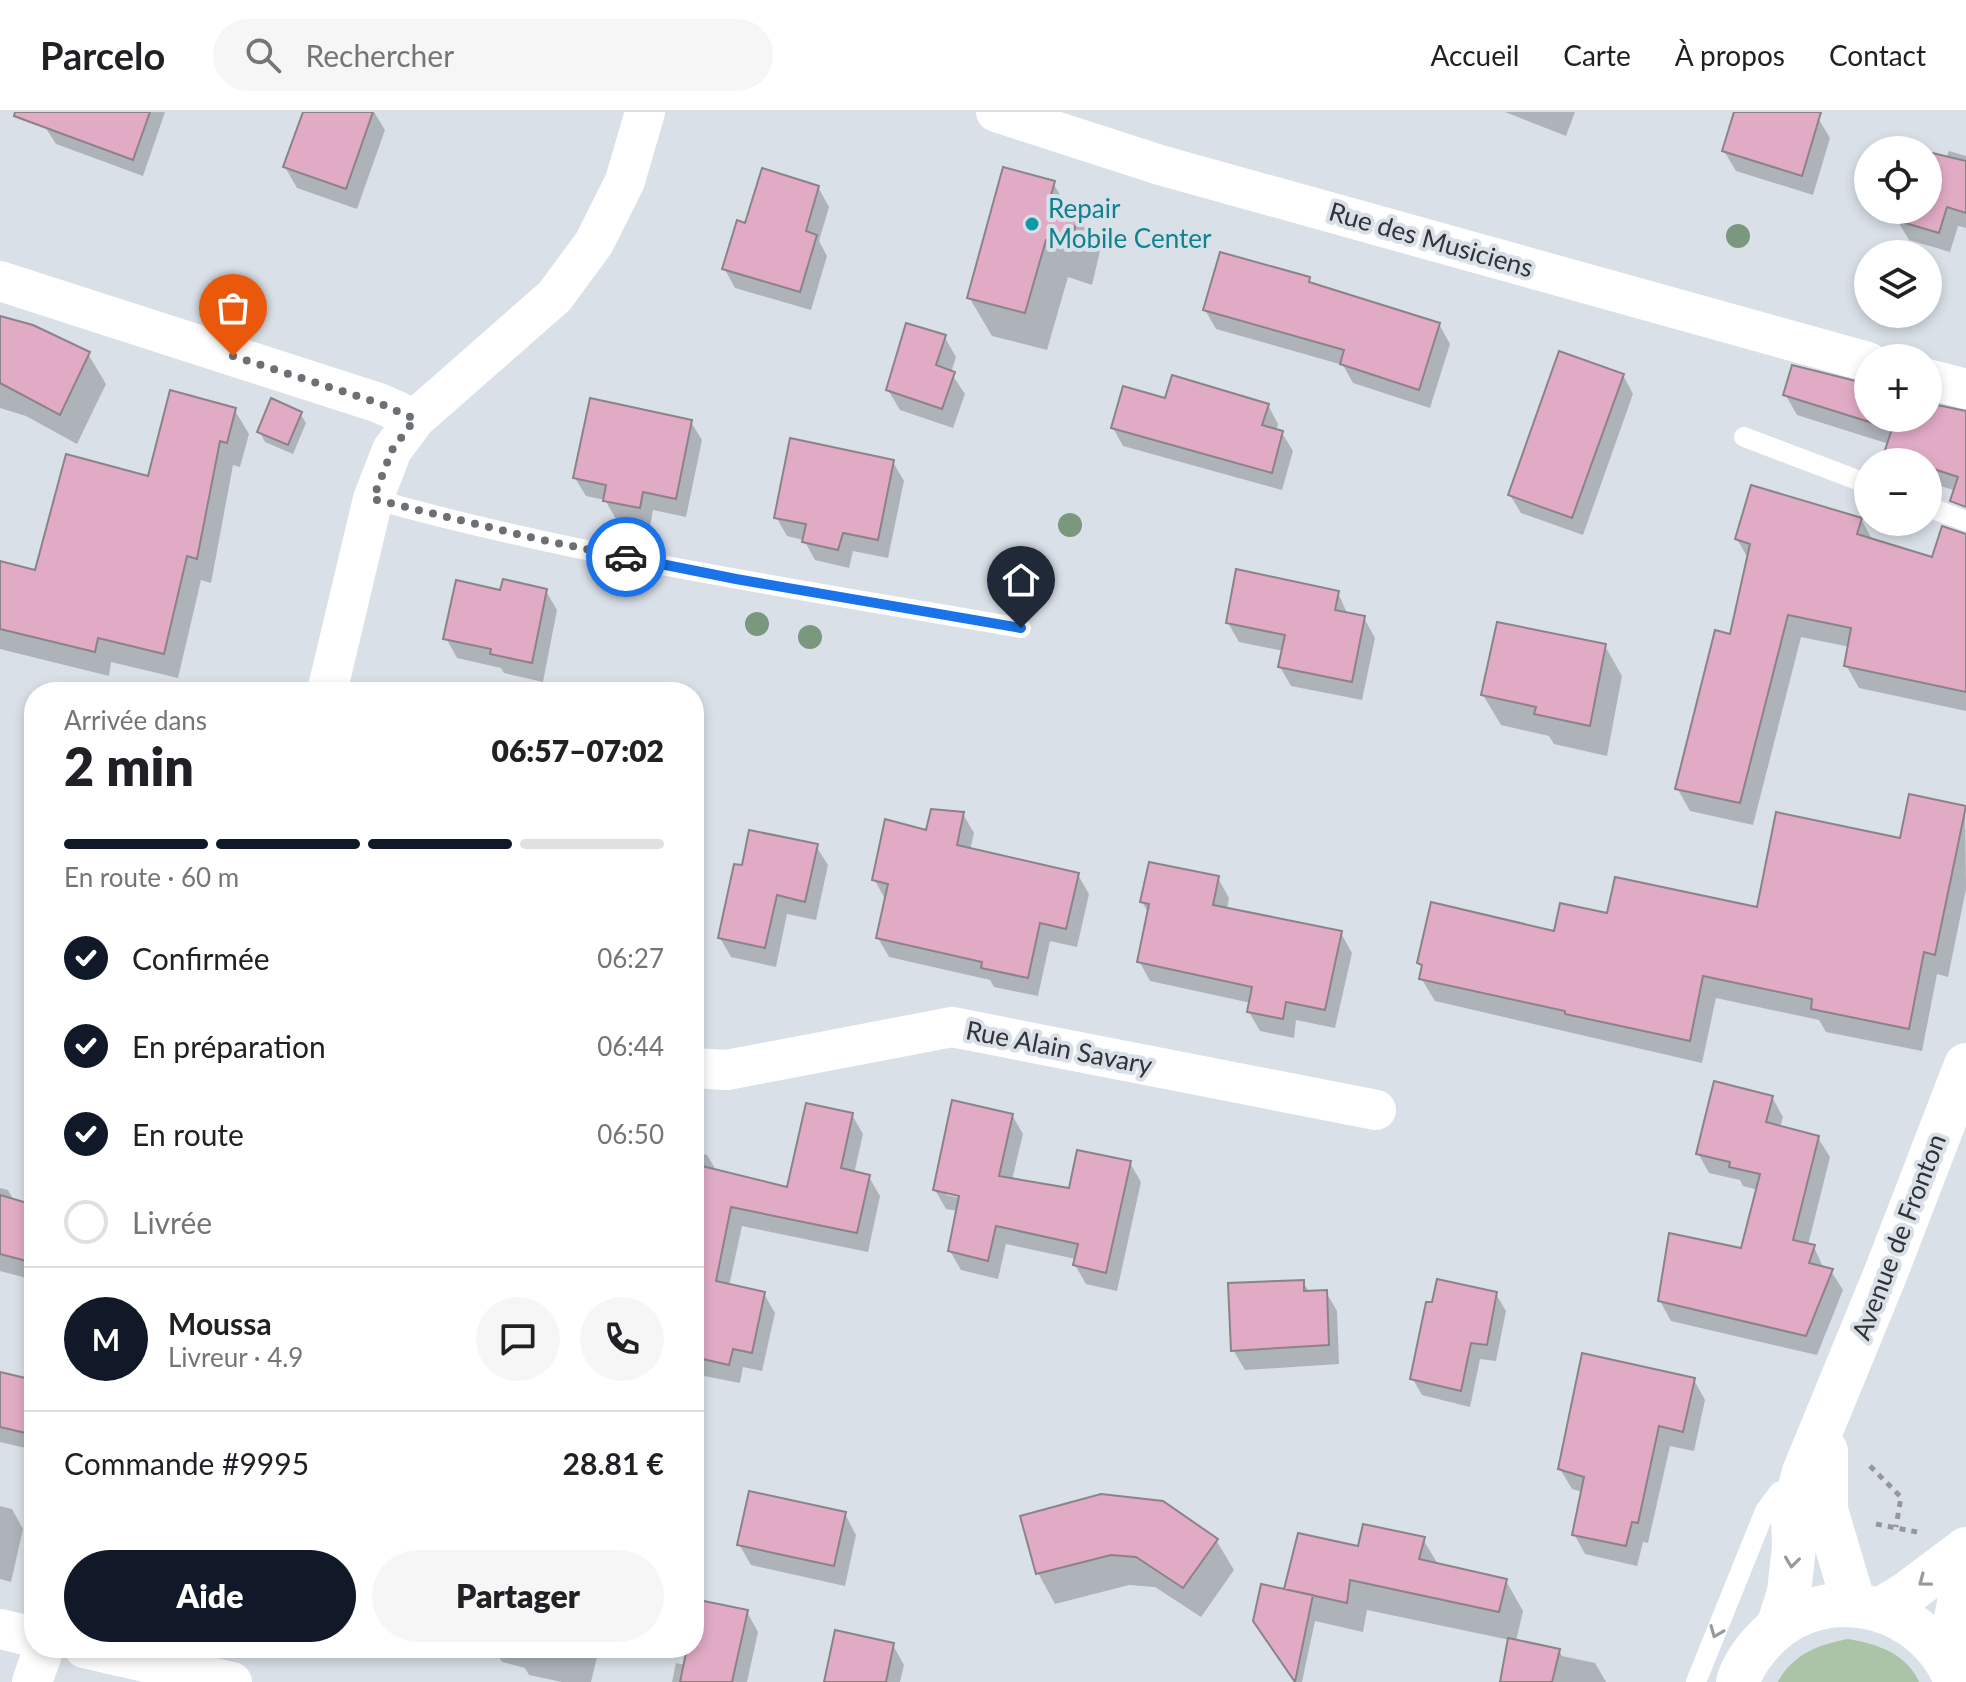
<!DOCTYPE html>
<html lang="fr">
<meta charset="utf-8">
<style>
body{margin:0;font-family:Lato,sans-serif;background:#f6f6f6;color:#202124;height:100vh;display:flex;flex-direction:column;font-size:30px;white-space:nowrap}
*{box-sizing:border-box;margin:0}
p{font-size:26px;color:#757577}
.icon{flex:none;width:44px;height:44px;fill:none;stroke:currentColor;stroke-width:2;stroke-linecap:round;stroke-linejoin:round}
.map{position:relative;flex:1;overflow:hidden}
.details{position:absolute;left:24px;top:570px;width:680px;height:976px;display:flex;flex-direction:column;background:#fff;border-radius:32px;box-shadow:0 4px 12px #0003}
.details>*{flex:none}
.buttons{position:absolute;left:1854px;top:24px;display:grid;gap:16px}
.buttons a{display:grid;place-items:center;width:88px;height:88px;border-radius:50%;background:#fff;box-shadow:0 4px 12px #0003;font-size:40px}
.pin{position:absolute;display:grid;place-items:center;width:68px;height:68px;color:#fff;margin:-82px -34px;border-radius:50% 50% 50% 0;rotate:-45deg;box-shadow:0 0 8px #0007}
.pin .icon{rotate:45deg}
.courier{position:absolute;display:grid;place-items:center;width:80px;height:80px;margin:-40px;border:6px solid #1a73e8;border-radius:50%;background:#fff;color:#222;box-shadow:0 2px 10px #0007}
.headline em{font-style:normal;font-weight:800}
.headline div{display:flex;flex-direction:column-reverse}
.headline{display:flex;align-items:center;justify-content:space-between;height:136px;padding:0 40px}
h1{font-size:52px;font-weight:800;line-height:60px}
.bar{display:grid;grid-template-columns:repeat(4,1fr);gap:12px 8px;align-content:center;height:96px;padding:0 40px}
.bar i{height:10px;border-radius:6px;background:#e0e0e0}
.bar .active{background:#111827}
.bar p{grid-column:span 4}
.line{display:flex;align-items:center;gap:20px;padding:0 40px;border-top:2px solid #e0e0e0}
.line div{flex:1}
.round{display:grid;place-items:center;flex:none;width:84px;height:84px;border-radius:42px;background:#f6f6f6}
ol{padding:0 40px;list-style:none}
li{display:flex;align-items:center;gap:24px;height:88px}
li p{margin-inline-start:auto}
li .icon{padding:8px;border-radius:50%;background:#111827;color:#fff;stroke-width:4}
li:last-child{color:#757577}
li i{width:44px;height:44px;border:4px solid #e0e0e0;border-radius:50%}
.cta{display:flex;gap:16px;margin-top:auto;padding:16px 40px}
.cta a{flex:1;height:92px;border-radius:48px;background:#111827;color:#fff;font-size:32px;font-weight:800;line-height:92px;text-align:center}
.cta a+a{background:#f6f6f6;color:#202124}
header{display:flex;align-items:center;gap:48px;box-sizing:border-box;height:112px;padding:0 40px;background:#fff;border-bottom:2px solid #e0e0e0}
header strong{font-size:38px}
nav{display:flex;gap:44px;margin-inline-start:auto;font-size:28px}
.search{width:560px;height:72px;background:#f6f6f6;display:flex;align-items:center;gap:20px;box-sizing:border-box;padding:0 28px;border-radius:44px;color:#757577;font-size:30px}
.map>svg:first-child{display:block}
</style>
<header>
<strong>Parcelo</strong>
<div class="search"><svg class="icon" aria-label="search" viewBox="0 0 24 24"><circle cx="10" cy="10" r="6"/><path d="M15 15l6 6"/></svg>Rechercher</div>
<nav><a>Accueil</a><a>Carte</a><a>À propos</a><a>Contact</a></nav>
</header>
<div class="map">
<svg width="1966" height="1570" viewBox="0 0 1966 1570">
<rect width="100%" height="100%" fill="#dae0e8"/>
<path fill="#abc4a7" d="M1848,1527C1877,1532 1906,1541 1919,1570H1778C1792,1542 1820,1532 1848,1527Z"/>
<path fill="#0003" fill-rule="evenodd" d="M51,0H165L143,64L56,32L45,15Z
M305,0H374L385,18L357,97L297,76L285,55Z
M1505,0H1575L1566,24Z
M1736,0H1798L1818,6L1830,26L1813,83L1736,59L1724,39Z
M1949,39L1966,44V116L1958,114L1950,140L1909,128L1897,108L1900,98H1928V42L1946,46Z
M1053,71L1069,98L1078,100L1100,139L1092,173L1068,165L1047,238L992,224L969,185Z
M818,75L829,95L819,129L827,144L811,198L735,176L724,156L746,114Z
M1309,167L1312,173L1439,212L1450,232L1430,296L1353,271L1343,253L1216,217L1205,198Z
M0,206L88,242L106,272L77,332L26,304L0,296Z
M944,224L956,245L951,261L965,282L953,316L900,298L888,278Z
M1623,263L1633,282L1583,423L1521,401L1510,383Z
M1868,274V306H1928V293L1966,301V382L1928,370V350H1892L1887,341L1889,332L1797,303L1785,282Z
M1166,288L1268,293L1278,312L1276,319L1282,321L1293,339L1282,378L1123,334L1113,316Z
M234,297L249,322L240,355L233,353L211,471L201,468L178,566L111,550L109,564L0,537V451L36,460Z
M300,301L306,311L293,342L265,330L260,320Z
M691,310L702,328L686,405L653,398L650,414L616,407L605,388L586,384L575,366Z
M893,350L904,369L888,446L853,439L849,456L815,448L804,428L787,424L776,405Z
M1861,407L1873,429L1933,447L1966,437V599L1859,576L1846,553L1850,535L1801,525L1753,713L1690,699L1677,676L1731,524L1749,448L1737,427Z
M546,479L557,498L543,570L504,561L501,556L457,546L446,526L501,480Z
M1338,481L1348,503L1364,506L1375,526L1362,588L1291,574L1280,555L1283,539L1239,530L1228,511Z
M1605,534L1622,564L1607,644L1554,632L1549,624L1501,613L1483,583Z
M1965,695L1966,777L1948,865L1937,862L1922,939L1826,920L1819,908L1716,886L1702,951L1435,889L1421,866L1423,858L1419,851L1556,822L1608,803L1758,798Z
M963,702L974,721L970,738L1078,763L1089,782L1077,835L1050,829L1038,884L994,875L990,868L889,845L878,826L885,787L874,767L928,720Z
M816,734L828,753L816,808L787,802L776,855L731,845L720,826L743,756Z
M1218,766L1229,786L1227,797L1341,821L1352,841L1335,916L1296,908L1294,926L1260,919L1249,900L1251,891L1150,869L1139,849L1149,802L1142,790Z
M1772,985L1783,1005L1780,1016L1818,1026L1830,1045L1808,1133L1814,1135L1824,1157L1831,1159L1843,1178L1817,1243L1671,1209L1660,1189L1742,1138L1758,1078L1743,1074L1740,1068L1709,1061L1698,1041Z
M852,1003L863,1022L854,1062L869,1065L880,1084L868,1140L742,1114L729,1174L764,1182L775,1201L762,1259L743,1255L740,1271L699,1263L694,1255V1040L707,1043L717,1060L789,1077Z
M1012,1003L1023,1022L1012,1068L1071,1079L1130,1051L1141,1070L1117,1179L1086,1172L1075,1153L1076,1147L1006,1132L998,1167L961,1158L950,1139L958,1099L946,1097L935,1078ZM946,1079L970,1084L969,1088L946,1083Z
M0,1076L8,1078L14,1089L34,1095V1168L0,1159Z
M1303,1170L1310,1181L1326,1180L1337,1199L1339,1252L1245,1258L1233,1238Z
M1496,1182L1506,1199L1496,1249L1480,1247L1470,1295L1422,1283L1412,1266Z
M0,1262L34,1270V1338L0,1330Z
M1694,1268L1705,1288L1694,1339L1670,1334L1648,1431L1643,1430L1637,1454L1585,1442L1574,1422L1582,1380L1572,1377L1560,1357Z
M1162,1391L1216,1428L1234,1458L1201,1505L1155,1475L1129,1473L1055,1492L1038,1461Z
M0,1394L12,1397L23,1417L11,1470L0,1467Z
M845,1402L856,1423L845,1474L751,1453L739,1432Z
M1423,1427L1439,1454L1506,1469L1523,1499L1516,1529L1559,1538L1562,1544L1595,1551L1606,1570H1502L1510,1528L1367,1498L1363,1520L1315,1509L1302,1570H1296L1262,1519L1288,1480L1359,1437Z
M747,1500L758,1520L747,1570H672L676,1551L685,1553L689,1536H694V1511Z
M893,1533L904,1553L900,1570H826Z
M385,1536H424L423,1544Z
M494,1536H599L591,1570H562L529,1563L525,1556L502,1550Z"/>
<path fill="#e1abc6" stroke="#8c8387" stroke-width="2" d="M15,0H150L133,48L14,4Z
M303,0H373L346,77L283,55Z
M1734,0H1821L1802,64L1722,39Z
M1928,40L1966,49V101L1947,95L1939,121L1895,108L1898,98H1928Z
M1003,55L1055,69L1049,90L1079,99L1070,135L1046,128L1025,201L967,186Z
M762,56L819,74L806,119L817,123L800,180L722,157L737,108L745,111Z
M1220,140L1310,165L1309,170L1440,211L1419,278L1340,252L1344,238L1203,198Z
M0,204L33,213L90,240L60,303L0,271Z
M906,211L946,223L936,253L955,260L942,297L886,278Z
M1559,239L1624,262L1572,406L1508,383Z
M1792,253L1868,272V306H1928V291L1966,299V395L1950,389L1958,365L1928,355V350H1912L1884,341L1892,317L1783,283Z
M1172,263L1269,292L1262,313L1283,319L1272,361L1111,316L1123,274L1165,286Z
M170,278L236,296L227,331L220,329L197,447L187,444L164,542L98,526L95,540L0,517V449L35,458L66,342L148,364Z
M271,286L302,300L288,333L257,320Z
M590,286L692,308L676,387L643,380L640,396L603,389L606,373L573,366Z
M790,326L894,348L878,428L843,421L838,438L802,430L806,412L774,406Z
M1751,373L1862,406L1857,422L1932,445L1942,414L1966,422V580L1844,554L1851,516L1788,503L1740,691L1675,677L1715,518L1730,522L1750,432L1735,427Z
M1236,457L1339,479L1335,498L1365,504L1352,570L1278,555L1285,523L1226,511Z
M503,467L547,477L532,551L490,542L491,537L443,527L456,468L500,478Z
M1497,510L1606,532L1590,614L1534,602L1536,595L1481,583Z
M1909,682L1966,694L1935,843L1924,840L1909,917L1811,897L1812,887L1703,864L1690,929L1565,902V899L1419,867L1422,853L1417,851L1431,790L1554,819L1560,791L1607,801L1615,765L1757,795L1776,700L1900,726Z
M931,697L964,700L957,733L1079,761L1066,817L1040,811L1028,866L981,856L982,850L876,826L888,772L872,768L885,707L926,718Z
M749,718L818,732L805,790L777,783L765,836L718,826L734,752L742,753Z
M1149,750L1219,764L1213,793L1342,819L1325,898L1286,890L1283,907L1247,900L1252,875L1137,850L1149,792L1140,790Z
M1714,969L1773,984L1766,1010L1819,1024L1793,1128L1815,1133L1809,1151L1833,1157L1806,1224L1658,1189L1669,1121L1741,1136L1760,1062L1729,1055L1730,1050L1696,1042Z
M952,988L1013,1002L999,1064L1069,1076L1077,1038L1131,1049L1106,1161L1073,1153L1078,1132L996,1114L988,1149L948,1139L959,1084L933,1078Z
M806,991L853,1001L841,1056L870,1063L857,1121L731,1095L716,1169L765,1180L752,1241L733,1237L729,1253L694,1245V1052L787,1075Z
M0,1083L34,1093V1151L0,1142Z
M1437,1167L1497,1180L1487,1233L1471,1231L1461,1279L1410,1267L1426,1190H1432Z
M1304,1168V1179L1327,1178L1329,1233L1231,1239L1228,1171Z
M1582,1241L1695,1266L1683,1320L1659,1314L1638,1411L1632,1410L1626,1434L1572,1423L1584,1365L1558,1357Z
M0,1260L34,1268V1323L0,1315Z
M749,1379L846,1400L834,1454L737,1433Z
M1101,1382L1163,1389L1218,1427L1183,1476L1136,1445L1111,1443L1036,1462L1020,1404Z
M1363,1412L1425,1425L1419,1447L1507,1467L1499,1500L1350,1468L1347,1491L1284,1477L1298,1421L1358,1434Z
M1261,1472L1313,1483L1295,1570L1253,1509Z
M694,1487L748,1498L732,1570H680L687,1536H694Z
M835,1518L894,1531L886,1570H824Z
M1508,1526L1560,1537L1552,1570H1500Z"/>
<g fill="none" stroke-linecap="round" stroke-linejoin="round">
<path stroke="#94989e" stroke-width="5" stroke-dasharray="6 6" stroke-linecap="butt" d="M1870,1354L1901,1385L1896,1415
M1876,1412L1917,1420"/>
<path stroke="#fff" stroke-width="20" d="M1744,325L1868,372
M373,387C585,446 804,478 1021,516
M1928,395L1966,409
M1696,1570L1765,1399L1779,1380L1798,1373"/>
<path stroke="#fff" stroke-width="40" d="M996,0L1160,53L1868,250
M0,169L379,291L415,307
M1928,267L1966,277
M327,580L373,387L392,338L415,307L555,184L594,131L625,69L645,0
M694,956L727,958L952,915L1376,998
M0,1517L34,1525
M84,1536L232,1570
M32,1570L44,1536"/>
<path stroke="#fff" stroke-width="44" d="M1826,1339V1398L1854,1492
M1881,1497L1906,1482L1966,1437
M1778,1515L1789,1480L1794,1435L1793,1403L1804,1360L1885,1163L1966,953
M1951,1556L1953,1522L1966,1455
M1738,1570C1743,1552 1755,1537 1768,1524C1827,1466 1929,1494 1956,1570"/>
</g>
<g fill="#7a987d">
<circle cx="1738" cy="124" r="12"/>
<circle cx="1070" cy="413" r="12"/>
<circle cx="757" cy="512" r="12"/>
<circle cx="810" cy="525" r="12"/>
</g>
<defs><path id="oneway-chevron" d="M-2-3.5L2.5 0L-2 3.5" fill="none" stroke-width="1.6" stroke-linecap="round" stroke-linejoin="round" transform="scale(2)"/></defs>
<g stroke="#98999a">
<use href="#oneway-chevron" transform="translate(1792 1450) rotate(97)"/>
<use href="#oneway-chevron" transform="translate(1924 1469) rotate(143)"/>
<use href="#oneway-chevron" transform="translate(1716 1520) rotate(112)"/>
</g>
<g fill="none" stroke-linecap="round" stroke-linejoin="round">
<path stroke="#6c7074" stroke-width="8" stroke-dasharray="0 14.4" d="M233,244L379,291L415,307L392,338L373,387L542,428L626,445"/>
<path stroke="#1a73e8" stroke-width="10" d="M626,445L736,467L1021,516"/>
</g>
<circle fill="#0f9aa8" stroke="#dae0e8" stroke-width="3" cx="1032" cy="112" r="8"/>
<g text-anchor="middle" stroke-width="8" stroke-linejoin="round" paint-order="stroke">
<g font-size="26" fill="#0d838f" stroke="#dae0e8" text-anchor="start">
<text x="1048" y="106">Repair<tspan x="1048" dy="30">Mobile Center</tspan></text>
</g>
<g font-size="26" fill="#313336" stroke="#dae0e8">
<text transform="translate(1431 128) rotate(16)" y="9">Rue des Musiciens</text>
<text transform="translate(1059 936) rotate(11)" y="9">Rue Alain Savary</text>
<text transform="translate(1899 1125) rotate(-69)" y="9">Avenue de Fronton</text>
</g>
</g>
</svg>
<div class="buttons">
<a><svg class="icon" aria-label="locate" viewBox="0 0 24 24"><circle cx="12" cy="12" r="6"/><path d="M12 2v4M12 18v4M2 12h4M18 12h4"/></svg></a>
<a><svg class="icon" aria-label="layers" viewBox="0 0 24 24"><path d="M12 4l9 5-9 5-9-5zM3 14l9 5 9-5"/></svg></a>
<a>+</a>
<a>−</a>
</div>
<div class="pin" style="left:233px;top:244px;background:#ea580c"><svg class="icon" aria-label="bag" viewBox="0 0 24 24"><path d="M5 8h14l-1 12H6zM9 8a3 3 0 0 1 6 0"/></svg></div>
<div class="pin" style="left:1021px;top:516px;background:#1f2937"><svg class="icon" aria-label="home" viewBox="0 0 24 24"><path d="M3 11l9-7 9 7M6 9v11h12V9"/></svg></div>
<div class="courier" style="left:626px;top:445px"><svg class="icon" aria-label="car" viewBox="0 0 24 24"><path d="M5 17H2v-5l4-1 3-4h7l3 4 3 1v5h-3M9 17h6M6 11h13"/><circle cx="7" cy="17" r="2"/><circle cx="17" cy="17" r="2"/></svg></div>
<section class="details">
<div class="headline"><div><h1>2 min</h1><p>Arrivée dans</p></div><em>06:57–07:02</em></div>
<div class="bar"><i class="active"></i><i class="active"></i><i class="active"></i><i></i><p>En route · 60 m</p></div>
<ol>
<li><svg class="icon" aria-label="check" viewBox="0 0 24 24"><path d="M5 12l5 5 9-10"/></svg>Confirmée<p>06:27</p></li>
<li><svg class="icon" aria-label="check" viewBox="0 0 24 24"><path d="M5 12l5 5 9-10"/></svg>En préparation<p>06:44</p></li>
<li><svg class="icon" aria-label="check" viewBox="0 0 24 24"><path d="M5 12l5 5 9-10"/></svg>En route<p>06:50</p></li>
<li><i></i>Livrée</li>
</ol>
<div class="line" style="height:144px"><b class="round" style="background:#111827;color:#fff">M</b><div><b>Moussa</b><p>Livreur · 4.9</p></div><a class="round"><svg class="icon" aria-label="chat" viewBox="0 0 24 24"><path d="M4 5h16v11H9l-5 4z"/></svg></a><a class="round"><svg class="icon" aria-label="phone" viewBox="0 0 24 24"><path d="M5 4h4l2 5-3 2q2 4 5 5l2-3 5 2v4C11 20 4 13 5 4z"/></svg></a></div>
<div class="line" style="height:104px"><div>Commande #9995</div><b>28.81 €</b></div>
<div class="cta"><a>Aide</a><a>Partager</a></div>
</section>
</div>
